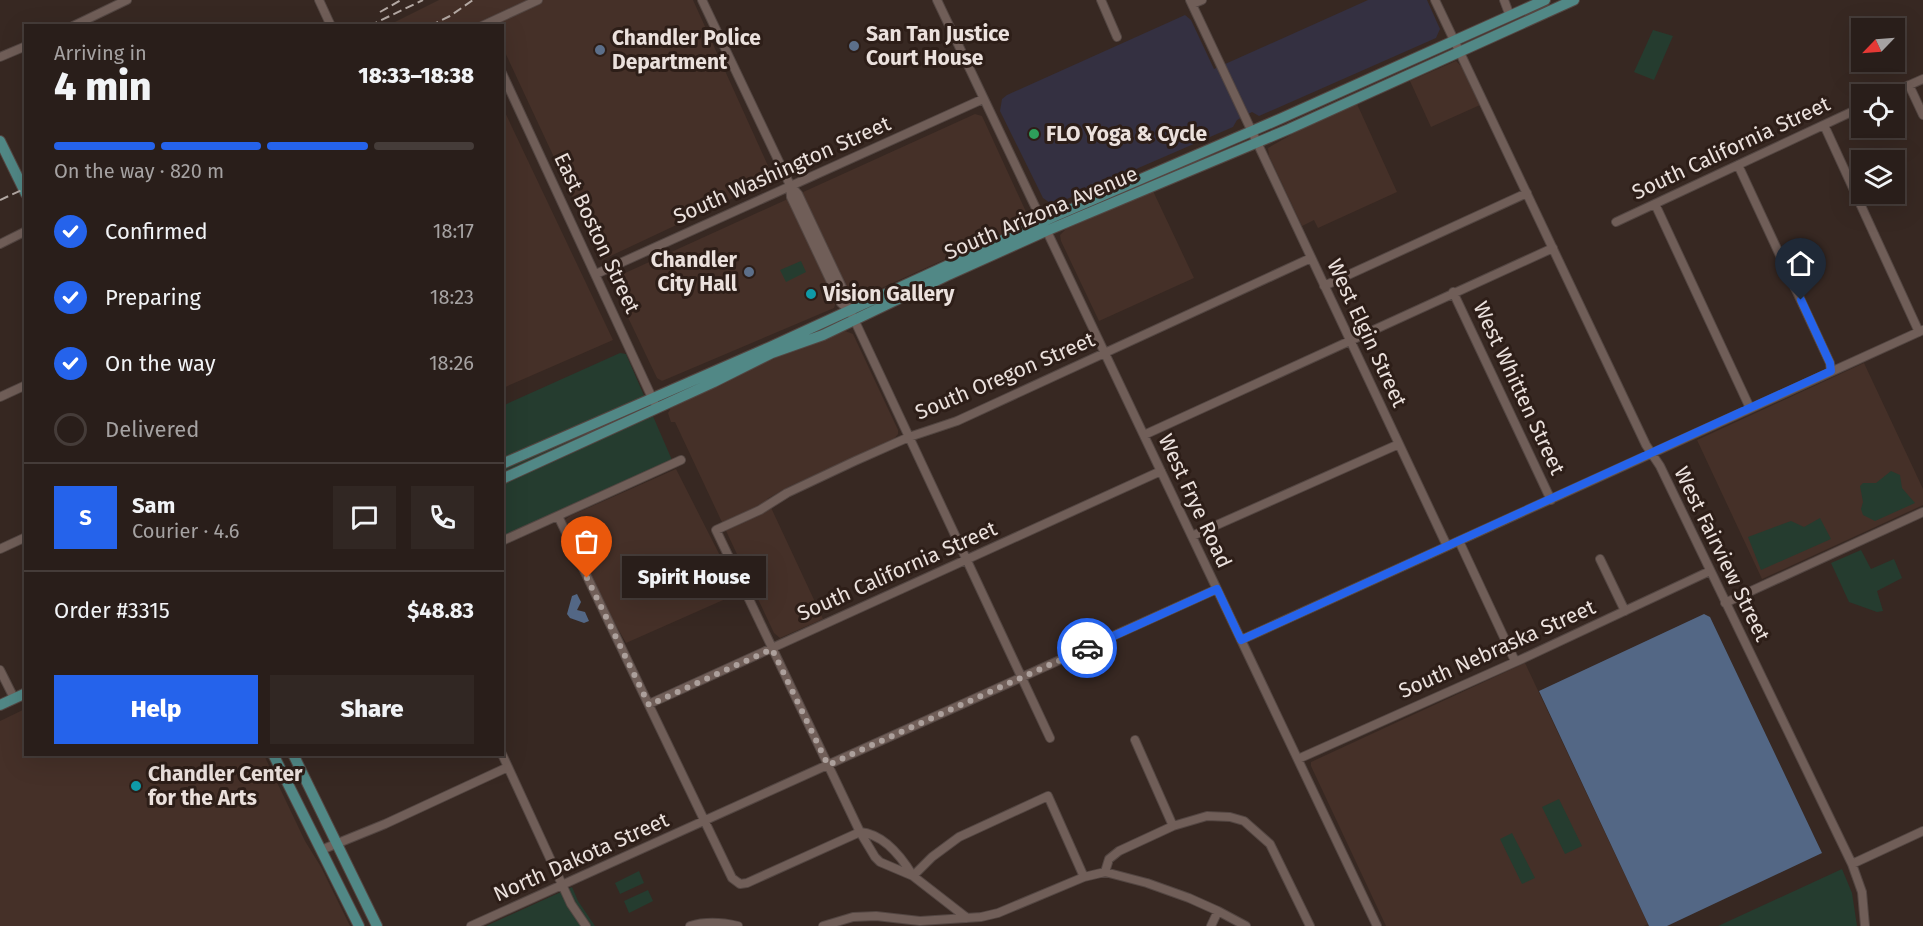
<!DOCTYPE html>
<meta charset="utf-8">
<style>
body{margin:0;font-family:"Fira Sans",sans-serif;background:#312723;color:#f1f3f6;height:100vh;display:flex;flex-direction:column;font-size:22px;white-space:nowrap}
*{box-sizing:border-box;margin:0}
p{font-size:20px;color:#a5a2a2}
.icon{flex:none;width:33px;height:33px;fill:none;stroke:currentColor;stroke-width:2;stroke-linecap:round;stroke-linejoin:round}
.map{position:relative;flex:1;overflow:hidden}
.side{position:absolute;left:24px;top:24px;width:480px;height:732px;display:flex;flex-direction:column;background:#291e1a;border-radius:0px;box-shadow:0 6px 24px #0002,0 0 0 2px #453c39}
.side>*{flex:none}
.needle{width:39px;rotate:245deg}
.buttons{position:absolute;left:1851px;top:18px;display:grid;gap:12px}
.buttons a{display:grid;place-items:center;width:54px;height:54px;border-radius:0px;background:#291e1a;box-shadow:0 6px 24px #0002,0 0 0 2px #453c39;font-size:30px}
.pin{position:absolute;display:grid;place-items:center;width:51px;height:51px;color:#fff;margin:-62px -26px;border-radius:50% 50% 50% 0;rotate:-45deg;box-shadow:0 0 6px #0007}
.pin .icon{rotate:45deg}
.courier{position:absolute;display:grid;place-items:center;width:60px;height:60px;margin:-30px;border:4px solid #2563eb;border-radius:50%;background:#fff;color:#222;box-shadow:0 2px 8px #0007}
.bubble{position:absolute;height:42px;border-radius:0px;background:#291e1a;box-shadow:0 6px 24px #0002,0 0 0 2px #453c39;font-size:20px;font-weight:800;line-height:42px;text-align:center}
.summary em{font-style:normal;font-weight:800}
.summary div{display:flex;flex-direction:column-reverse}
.summary{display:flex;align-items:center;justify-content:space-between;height:102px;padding:0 30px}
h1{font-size:39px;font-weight:800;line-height:45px}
.bar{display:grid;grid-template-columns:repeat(4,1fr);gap:9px 6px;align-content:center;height:72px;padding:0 30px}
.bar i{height:8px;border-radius:4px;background:#453c39}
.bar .current{background:#2563eb}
.bar p{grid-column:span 4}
.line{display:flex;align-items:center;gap:15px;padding:0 30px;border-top:2px solid #453c39}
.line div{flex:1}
.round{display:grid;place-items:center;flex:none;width:63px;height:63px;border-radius:0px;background:#312723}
ol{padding:0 30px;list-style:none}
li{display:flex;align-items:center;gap:18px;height:66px}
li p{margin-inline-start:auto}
li .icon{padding:6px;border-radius:50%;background:#2563eb;color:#fff;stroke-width:4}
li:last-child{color:#a5a2a2}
li i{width:33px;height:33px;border:3px solid #453c39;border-radius:50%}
.action{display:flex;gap:12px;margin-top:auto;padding:12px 30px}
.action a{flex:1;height:69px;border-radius:0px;background:#2563eb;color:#fff;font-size:24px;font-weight:800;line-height:69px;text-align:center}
.action a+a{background:#312723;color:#f1f3f6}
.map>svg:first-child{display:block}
</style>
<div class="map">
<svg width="1923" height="926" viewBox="0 0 1923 926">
<rect width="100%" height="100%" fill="#372822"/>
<path fill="#453028" d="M439,0H693L774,179L602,260L503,48L502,26H387Z
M1456,61L1463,68L1480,105L1431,127L1410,81Z
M1357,104L1397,192L1318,228L1314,220L1302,226L1269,156L1268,148L1305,127Z
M502,106L613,340L503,388H502Z
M975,114L982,116L1027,214L1025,223L855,300L848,296L836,302L834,308L662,381L657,378L612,284L614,278Z
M1153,191L1194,278L1099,321L1061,241L1060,235L1066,229Z
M845,331L853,334L898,430V434L894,439L788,487L767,499L823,619L780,638L774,633L675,422H671L668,413L671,408L770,360L807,347Z
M1864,363L1923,489V505L1762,579L1697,440Z
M676,469L739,593L626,643L595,588L567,528L565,520L570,516Z
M1525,663L1648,924L1644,926H1386L1311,766V762Z
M25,709L26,754L264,755L305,841L321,867L350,926H0V721Z"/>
<path fill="#343041" d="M1368,0H1427L1440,29L1436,38L1259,116L1252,112L1237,120L1233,127L1053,205L1043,198L1000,111L1002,99L1007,95L1185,15L1191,20L1214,69Z"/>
<path fill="#253c2f" d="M1653,30L1673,36L1654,80L1634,72Z
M801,261L806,272L786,282L780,270Z
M620,353L626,354L672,460L503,537L502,406Z
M1891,471L1900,475L1902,488L1915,503L1875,521L1863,515L1861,509L1863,502L1860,486L1863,483H1876Z
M1820,518L1831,539L1761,570L1748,537L1791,521L1804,527Z
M1861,550L1871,569L1894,559L1902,578L1877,591L1883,611L1877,612L1849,602L1831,563Z
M1559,799L1582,846L1565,854L1542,807Z
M1512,833L1535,878L1522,884L1500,839Z
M1842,869L1852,893L1857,926H1718Z
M639,871L644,883L620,894L615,883Z
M572,887L578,901L595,926H486Z
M648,890L653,901L629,913L624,901Z"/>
<path fill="#536785" d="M577,594L581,602L577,610L585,612L589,621L584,623L570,618L567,614L572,596Z
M1704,614L1710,617L1822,853L1667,926H1649L1539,691Z"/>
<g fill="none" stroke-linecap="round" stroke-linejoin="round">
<defs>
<path id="minor" d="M319,0L331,26
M702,0L790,185L791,197L841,303L850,311
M937,0L1377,926
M1101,0L1117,37
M1190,0L1447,546
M1435,0L1646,445L1660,466L1852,864L1862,892L1865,926
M1504,0L1510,16
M1192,4L1202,0
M73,26L127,0
M482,26L538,0
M0,57L26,46
M502,73L654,402
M1909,85L1923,115
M1889,94L1923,79
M1824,125L1919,332
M1738,165L1830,363L1831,371
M790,185L798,194L848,300L852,315L1050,738
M1655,204L1750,408
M1616,222L1862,107
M0,244L26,231
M596,274L983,99
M1324,286L1527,193
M1453,292L1551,500
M0,397L26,385
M1144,435L1553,248
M558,516L732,878L740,884L747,883L860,832C883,834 901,856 913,876
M1192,536L1399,444
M502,541L681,460
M1459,541L1515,661
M0,549L26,537
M1600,559L1625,611
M1725,603L1923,512
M1241,640L1923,330
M0,670L14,698
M649,704L1161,471
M1135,740L1173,826
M502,754L571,904L586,926
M1298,759L1522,659L1710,571
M321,850L385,824L508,767
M1852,864L1923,831
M1105,872L1109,859L1119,851L1173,826L1207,816L1230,817L1244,821L1270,844L1310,926
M913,876L932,857L959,837L1048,796L1084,877
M967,918L913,876L880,862L875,857L860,832L716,530L760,510L787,493L855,461L909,437L957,421L1311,258
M471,926L1217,589
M690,926C706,921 721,922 738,926
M823,926L853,917L876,916L920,921L981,917L998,913L1084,877L1105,872L1147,883L1189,898L1218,911L1246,926
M1211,926L1218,911"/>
<path id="major" d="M0,141L26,194
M502,464L770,347L1053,217L1282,118L1545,0
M502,479L714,382L772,353L823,335L946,276L1046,231L1289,129L1574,0
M0,705L26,693
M273,754L359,926
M293,754L377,926"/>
</defs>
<use href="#minor" stroke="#534642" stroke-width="10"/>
<use href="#major" stroke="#534642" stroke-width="12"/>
<use href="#minor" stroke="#705e58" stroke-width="8"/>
<use href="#major" stroke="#518886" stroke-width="10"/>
<path stroke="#b3a8a3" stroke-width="2" stroke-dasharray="9 4.5" stroke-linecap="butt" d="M380,12L401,0
M369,26L423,0
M430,26L450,16L473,0
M0,200L26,188"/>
</g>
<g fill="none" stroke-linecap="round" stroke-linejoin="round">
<path stroke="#aca09c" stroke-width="6" stroke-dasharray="0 10.8" d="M587,578L649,705L772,649L828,765L1087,648"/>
<path stroke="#2563eb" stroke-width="8" d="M1087,648L1217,589L1241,640L1831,371L1830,363L1801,300"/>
</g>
<g fill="#5c6f8a" stroke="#2d1e18" stroke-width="2">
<circle cx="854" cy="46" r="6"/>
<circle cx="600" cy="50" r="6"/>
<circle cx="749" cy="272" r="6"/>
</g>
<circle fill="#2e9e5b" stroke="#2d1e18" stroke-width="2" cx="1034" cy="134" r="6"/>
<g fill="#0f9aa8" stroke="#2d1e18" stroke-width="2">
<circle cx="811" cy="294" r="6"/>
<circle cx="136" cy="786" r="6"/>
</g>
<g text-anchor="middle" stroke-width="6" stroke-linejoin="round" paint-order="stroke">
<g font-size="21" font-weight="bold" fill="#ebe1dd" stroke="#2d1e18" text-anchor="start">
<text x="866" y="41">San Tan Justice<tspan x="866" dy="24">Court House</tspan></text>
<text x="612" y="45">Chandler Police<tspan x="612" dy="24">Department</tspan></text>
<text x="1046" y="141">FLO Yoga &amp; Cycle</text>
<text x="737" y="267" text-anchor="end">Chandler<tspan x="737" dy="24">City Hall</tspan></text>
<text x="823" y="301">Vision Gallery</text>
<text x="148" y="781">Chandler Center<tspan x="148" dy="24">for the Arts</tspan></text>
</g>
<g font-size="21" fill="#ebe1dd" stroke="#2d1e18">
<text transform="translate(1731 148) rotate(-25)" y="7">South California Street</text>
<text transform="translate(782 170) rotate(-24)" y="7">South Washington Street</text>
<text transform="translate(1041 213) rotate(-23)" y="7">South Arizona Avenue</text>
<text transform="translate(597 233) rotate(65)" y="7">East Boston Street</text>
<text transform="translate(1367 333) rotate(65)" y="7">West Elgin Street</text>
<text transform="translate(1005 376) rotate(-23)" y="7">South Oregon Street</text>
<text transform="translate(1519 388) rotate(65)" y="7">West Whitten Street</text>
<text transform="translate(1195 501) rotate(65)" y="7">West Frye Road</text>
<text transform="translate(1722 554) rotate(64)" y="7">West Fairview Street</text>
<text transform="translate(897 571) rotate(-24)" y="7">South California Street</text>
<text transform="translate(1497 649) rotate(-24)" y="7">South Nebraska Street</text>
<text transform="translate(581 857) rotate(-24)" y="7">North Dakota Street</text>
</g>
</g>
</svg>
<div class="buttons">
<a><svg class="needle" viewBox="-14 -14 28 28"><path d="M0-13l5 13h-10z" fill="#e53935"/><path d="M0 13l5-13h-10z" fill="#a5a2a2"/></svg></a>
<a><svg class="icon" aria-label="locate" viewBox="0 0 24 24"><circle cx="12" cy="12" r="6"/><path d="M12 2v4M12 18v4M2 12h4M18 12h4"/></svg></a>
<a><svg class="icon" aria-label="layers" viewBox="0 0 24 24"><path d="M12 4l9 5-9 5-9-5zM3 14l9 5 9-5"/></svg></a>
</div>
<div class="pin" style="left:587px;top:578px;background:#ea580c"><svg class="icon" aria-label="bag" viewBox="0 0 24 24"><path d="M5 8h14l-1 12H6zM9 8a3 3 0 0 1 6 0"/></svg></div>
<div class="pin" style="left:1801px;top:300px;background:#1f2937"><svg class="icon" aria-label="home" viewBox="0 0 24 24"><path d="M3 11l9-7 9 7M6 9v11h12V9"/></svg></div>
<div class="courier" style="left:1087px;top:648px"><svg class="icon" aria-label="car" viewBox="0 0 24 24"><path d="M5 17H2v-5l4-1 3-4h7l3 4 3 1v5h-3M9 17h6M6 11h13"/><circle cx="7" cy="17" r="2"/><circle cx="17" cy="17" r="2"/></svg></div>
<div class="bubble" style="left:622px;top:556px;width:144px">Spirit House</div>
<section class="side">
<div class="summary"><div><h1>4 min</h1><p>Arriving in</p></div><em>18:33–18:38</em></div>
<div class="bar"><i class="current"></i><i class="current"></i><i class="current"></i><i></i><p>On the way · 820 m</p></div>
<ol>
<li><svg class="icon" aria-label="check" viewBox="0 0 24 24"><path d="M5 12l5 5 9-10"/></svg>Confirmed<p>18:17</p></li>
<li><svg class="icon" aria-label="check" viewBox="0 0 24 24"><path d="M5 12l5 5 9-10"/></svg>Preparing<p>18:23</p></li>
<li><svg class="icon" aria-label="check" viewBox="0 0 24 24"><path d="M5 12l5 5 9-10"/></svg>On the way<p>18:26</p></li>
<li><i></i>Delivered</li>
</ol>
<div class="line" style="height:108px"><b class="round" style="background:#2563eb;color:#fff">S</b><div><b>Sam</b><p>Courier · 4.6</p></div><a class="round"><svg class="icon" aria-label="chat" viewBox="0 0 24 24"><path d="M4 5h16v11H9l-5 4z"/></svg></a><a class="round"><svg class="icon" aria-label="phone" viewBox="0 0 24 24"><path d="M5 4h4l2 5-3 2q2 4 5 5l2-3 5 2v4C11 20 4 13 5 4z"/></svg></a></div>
<div class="line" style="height:78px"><div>Order #3315</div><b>$48.83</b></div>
<div class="action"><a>Help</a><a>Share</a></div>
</section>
</div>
